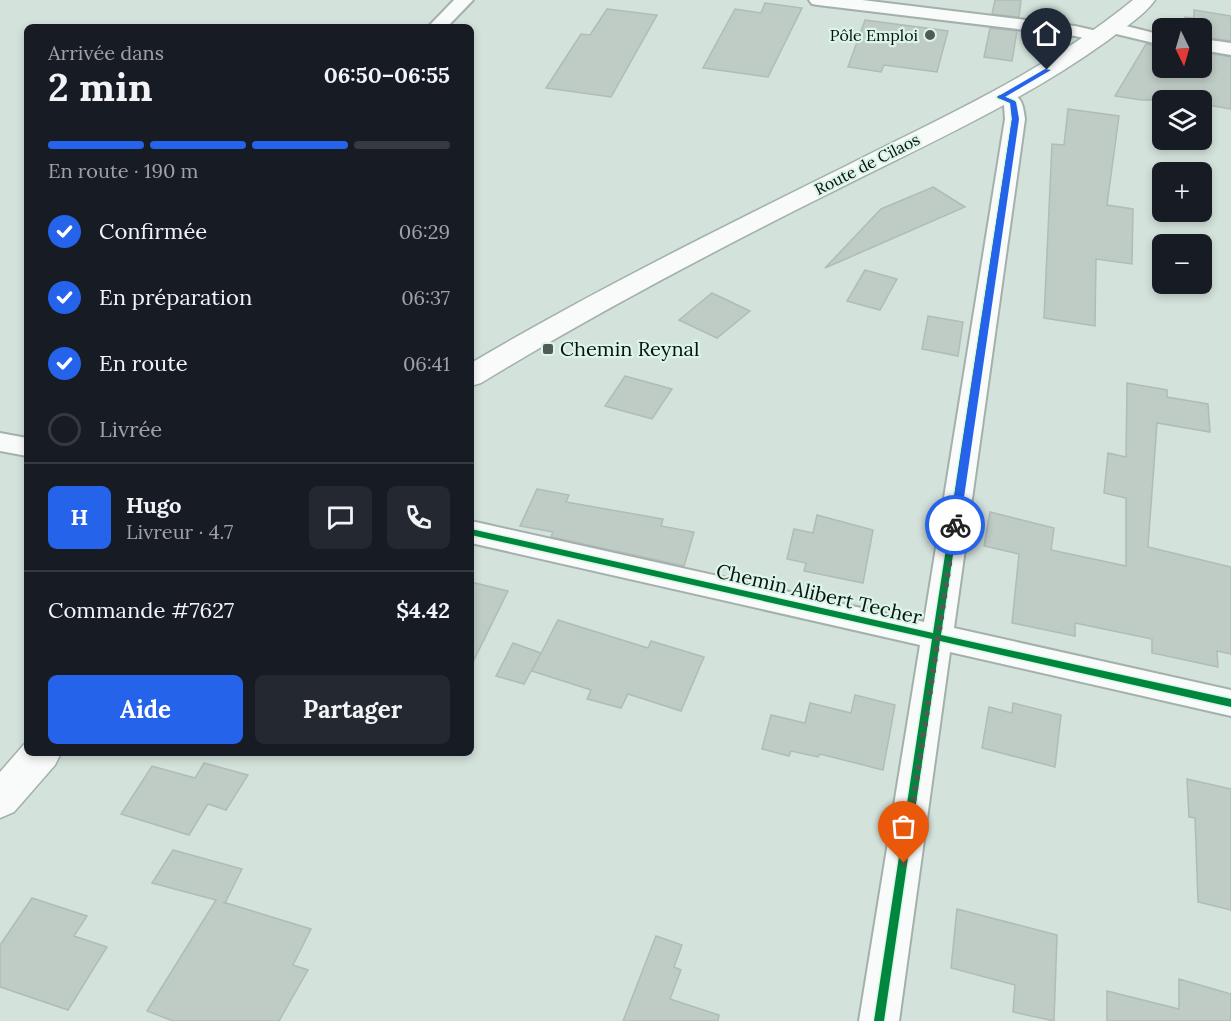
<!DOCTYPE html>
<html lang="fr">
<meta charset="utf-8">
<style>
body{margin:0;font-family:Lora,serif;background:#242831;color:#f1f3f6;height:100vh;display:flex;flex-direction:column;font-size:22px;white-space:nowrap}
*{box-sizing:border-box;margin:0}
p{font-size:20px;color:#9ea1a6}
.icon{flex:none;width:33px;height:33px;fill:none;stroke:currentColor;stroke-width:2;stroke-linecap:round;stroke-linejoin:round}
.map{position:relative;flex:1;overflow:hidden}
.sheet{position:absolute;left:24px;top:24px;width:450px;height:732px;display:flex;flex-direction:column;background:#171b24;border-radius:9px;box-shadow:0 3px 9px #0003}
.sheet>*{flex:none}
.needle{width:39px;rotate:175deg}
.tools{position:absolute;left:1152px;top:18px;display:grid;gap:12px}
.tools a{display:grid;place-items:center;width:60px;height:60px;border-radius:9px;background:#171b24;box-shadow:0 3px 9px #0003;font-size:30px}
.pin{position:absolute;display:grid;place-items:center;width:51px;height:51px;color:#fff;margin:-62px -26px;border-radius:50% 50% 50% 0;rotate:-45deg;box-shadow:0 0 6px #0007}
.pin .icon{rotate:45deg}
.courier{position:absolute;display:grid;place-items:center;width:60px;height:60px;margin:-30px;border:4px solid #2563eb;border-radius:50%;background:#fff;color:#222;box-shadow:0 2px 8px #0007}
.overview em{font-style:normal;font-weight:800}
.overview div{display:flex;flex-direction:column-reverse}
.overview{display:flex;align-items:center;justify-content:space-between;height:102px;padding:0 24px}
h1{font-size:39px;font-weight:800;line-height:45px}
.bar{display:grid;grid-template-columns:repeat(4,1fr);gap:9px 6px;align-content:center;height:72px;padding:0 24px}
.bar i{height:8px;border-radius:4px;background:#363941}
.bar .on{background:#2563eb}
.bar p{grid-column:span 4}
.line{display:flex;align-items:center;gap:15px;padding:0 24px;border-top:2px solid #363941}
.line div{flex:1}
.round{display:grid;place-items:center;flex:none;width:63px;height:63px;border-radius:9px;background:#242831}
ol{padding:0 24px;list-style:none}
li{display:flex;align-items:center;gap:18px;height:66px}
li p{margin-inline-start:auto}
li .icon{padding:6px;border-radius:50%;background:#2563eb;color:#fff;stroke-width:4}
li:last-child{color:#9ea1a6}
li i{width:33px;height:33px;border:3px solid #363941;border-radius:50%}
.action{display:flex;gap:12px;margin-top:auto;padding:12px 24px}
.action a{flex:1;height:69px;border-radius:9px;background:#2563eb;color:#fff;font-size:24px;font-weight:800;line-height:69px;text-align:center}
.action a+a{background:#242831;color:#f1f3f6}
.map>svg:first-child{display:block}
</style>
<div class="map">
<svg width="1231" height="1021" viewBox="0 0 1231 1021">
<rect width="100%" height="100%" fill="#d3e2db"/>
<path fill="#bfcbc5" stroke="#b0bcb7" stroke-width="1.5" d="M995,0H1021L1019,17L992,14Z
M765,3L802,8L768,77L703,68L735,9L761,13Z
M607,9L657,15L611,97L546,88L581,34L590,35Z
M1194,10L1231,16V41L1202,37V28H1185V17L1194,18Z
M865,20L948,31L937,72L884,65L881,72L848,67Z
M990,28L1017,31L1012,61L984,57Z
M1146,44L1162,47V68H1202V52L1231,57V109L1202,104V100H1141L1115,96Z
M1068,109L1119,116L1107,205L1133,209L1132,264L1096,259L1095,326L1044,318L1052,144L1064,145Z
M933,187L965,207L825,268L881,209Z
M865,270L897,279L880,310L847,301Z
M712,293L750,311L717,338L679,320Z
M928,316L963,322L958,356L922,349Z
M625,376L672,389L652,419L605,406Z
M1127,383L1167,390V397L1208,404L1210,432L1157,423L1148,547L1231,567V654L1217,651L1218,667L1152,653V639L1075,623V636L1012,623L1019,554L984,546L990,512L1054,528L1051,550L1126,566V498L1104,493L1108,453L1126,457Z
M537,489L569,495L566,502L663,519L661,526L694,532L684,566L551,537L553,532L520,526Z
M817,515L873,530L863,583L804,571L806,563L787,559L794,529L813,533Z
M471,582L508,591L471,666Z
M558,620L648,648L651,641L704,657L681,711L628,694L621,708L587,699L591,690L532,671Z
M513,643L541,653L524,684L496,676Z
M855,695L895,705L883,770L820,754L818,757L791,751L789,756L762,749L771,715L805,723L810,703L851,713Z
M1013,703L1061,715L1055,767L982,748L989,707L1012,713Z
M204,763L248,775L226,810L208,804L189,835L121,814L152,766L195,778Z
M1187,779L1231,789V910L1198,902L1195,818L1189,817Z
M173,850L242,869L225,903L223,902L311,929L293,965L308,970L279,1021H173L147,1011L216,900L152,883Z
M32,898L87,916L74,936L107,947L68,1010L0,987V945Z
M957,909L1057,935L1054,1021L1013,1012L1015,985L951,968Z
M656,936L682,945L674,967L681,970L670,999L719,1015L718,1021H623Z
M1179,979L1231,994V1021H1107V991L1179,1009Z"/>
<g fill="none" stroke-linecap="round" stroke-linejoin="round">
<defs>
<path id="street" d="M454,0H473L447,27H428Z
M809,0H862L1075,26L1106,33L1109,37L1106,41L1100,42L1075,36L818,5L812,4Z
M1114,23L1162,35V45L1108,32L1105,28L1108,24Z
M1202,39L1231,43V55L1202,50Z
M1000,91C1021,96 1022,98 1025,119L954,628L1231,690V716L950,652L899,1021H859L920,645L471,543V521L924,622L1005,119L1004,105L993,101L990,97L993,93Z
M0,433L27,438V456L0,451Z"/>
<path id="secondary" d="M1133,0H1155C1144,16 1122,29 1107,41C1021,103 922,146 828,194C710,253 594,314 481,383L471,386V363C593,291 719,229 846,166C945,116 1046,71 1133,0Z
M27,741V753H61L55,765L14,812L0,818V772Z"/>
</defs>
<use href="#street" stroke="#a4b0ab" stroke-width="4"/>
<use href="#secondary" stroke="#a4b0ab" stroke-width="3"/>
<use href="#street" fill="#f8fbfa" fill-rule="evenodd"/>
<use href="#secondary" fill="#f8fbfa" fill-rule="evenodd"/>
<defs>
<path id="cycleway" d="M1000,95L1015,101L1018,119L941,635L1231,699V707L940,641L884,1021H874L932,639L471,535V529L933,633L1012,119L1011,103L998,98L997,97Z"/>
</defs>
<use href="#cycleway" stroke="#dbf5e8" stroke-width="3"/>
<use href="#cycleway" fill="#00873e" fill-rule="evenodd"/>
</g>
<path fill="#2563eb" d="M1045,69L1051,70L1005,97L1016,102L1019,119L960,525L955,529L950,525L1012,119L1010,103L997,97Z"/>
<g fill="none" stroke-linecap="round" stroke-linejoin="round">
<path stroke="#505b56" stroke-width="6" stroke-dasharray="0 10.8" d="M904,863L955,525"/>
</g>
<g fill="#505b56" stroke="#dbf5e8" stroke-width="2">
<circle cx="930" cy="35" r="6"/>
<rect x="542" y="343" width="12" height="12" rx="3"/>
</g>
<g text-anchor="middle" stroke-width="4.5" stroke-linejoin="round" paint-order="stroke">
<g font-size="16" fill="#09120e" stroke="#dbf5e8" text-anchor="end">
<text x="918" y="41">Pôle Emploi</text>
</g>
<g font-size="16" fill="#09120e" stroke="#dbf5e8">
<text transform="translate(867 164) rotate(-27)" y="6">Route de Cilaos</text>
</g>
<g font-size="20" fill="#09120e" stroke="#dbf5e8" text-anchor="start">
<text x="560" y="356">Chemin Reynal</text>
</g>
<g font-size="20" fill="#09120e" stroke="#dbf5e8">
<text transform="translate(819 594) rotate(13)" y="7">Chemin Alibert Techer</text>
</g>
</g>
</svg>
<div class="tools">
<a><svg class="needle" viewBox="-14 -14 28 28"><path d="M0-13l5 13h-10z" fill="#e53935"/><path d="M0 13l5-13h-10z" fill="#9ea1a6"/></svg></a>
<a><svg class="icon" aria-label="layers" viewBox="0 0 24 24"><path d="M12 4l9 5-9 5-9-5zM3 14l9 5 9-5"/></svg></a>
<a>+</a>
<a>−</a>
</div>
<div class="pin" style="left:904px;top:863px;background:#ea580c"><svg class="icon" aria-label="bag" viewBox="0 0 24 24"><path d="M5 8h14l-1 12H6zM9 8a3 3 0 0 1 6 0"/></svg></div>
<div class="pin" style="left:1047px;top:70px;background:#1f2937"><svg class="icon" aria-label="home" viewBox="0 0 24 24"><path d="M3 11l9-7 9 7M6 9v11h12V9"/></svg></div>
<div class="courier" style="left:955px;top:525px"><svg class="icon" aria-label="bike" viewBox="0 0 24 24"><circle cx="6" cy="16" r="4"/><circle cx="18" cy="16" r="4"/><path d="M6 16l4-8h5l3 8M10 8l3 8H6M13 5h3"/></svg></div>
<section class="sheet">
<div class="overview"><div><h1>2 min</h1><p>Arrivée dans</p></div><em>06:50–06:55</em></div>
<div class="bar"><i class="on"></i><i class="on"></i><i class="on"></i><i></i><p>En route · 190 m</p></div>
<ol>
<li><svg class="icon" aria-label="check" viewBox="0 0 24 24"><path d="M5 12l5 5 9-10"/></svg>Confirmée<p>06:29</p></li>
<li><svg class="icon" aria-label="check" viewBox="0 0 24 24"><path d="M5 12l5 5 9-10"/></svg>En préparation<p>06:37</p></li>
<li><svg class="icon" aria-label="check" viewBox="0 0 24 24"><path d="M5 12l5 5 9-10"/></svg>En route<p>06:41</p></li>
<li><i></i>Livrée</li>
</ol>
<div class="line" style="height:108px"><b class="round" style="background:#2563eb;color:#fff">H</b><div><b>Hugo</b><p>Livreur · 4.7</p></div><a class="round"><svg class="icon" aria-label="chat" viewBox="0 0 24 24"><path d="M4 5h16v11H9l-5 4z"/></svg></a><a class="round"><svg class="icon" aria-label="phone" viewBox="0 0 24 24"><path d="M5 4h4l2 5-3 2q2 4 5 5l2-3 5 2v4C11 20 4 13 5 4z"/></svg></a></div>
<div class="line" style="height:78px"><div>Commande #7627</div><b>$4.42</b></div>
<div class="action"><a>Aide</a><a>Partager</a></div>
</section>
</div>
